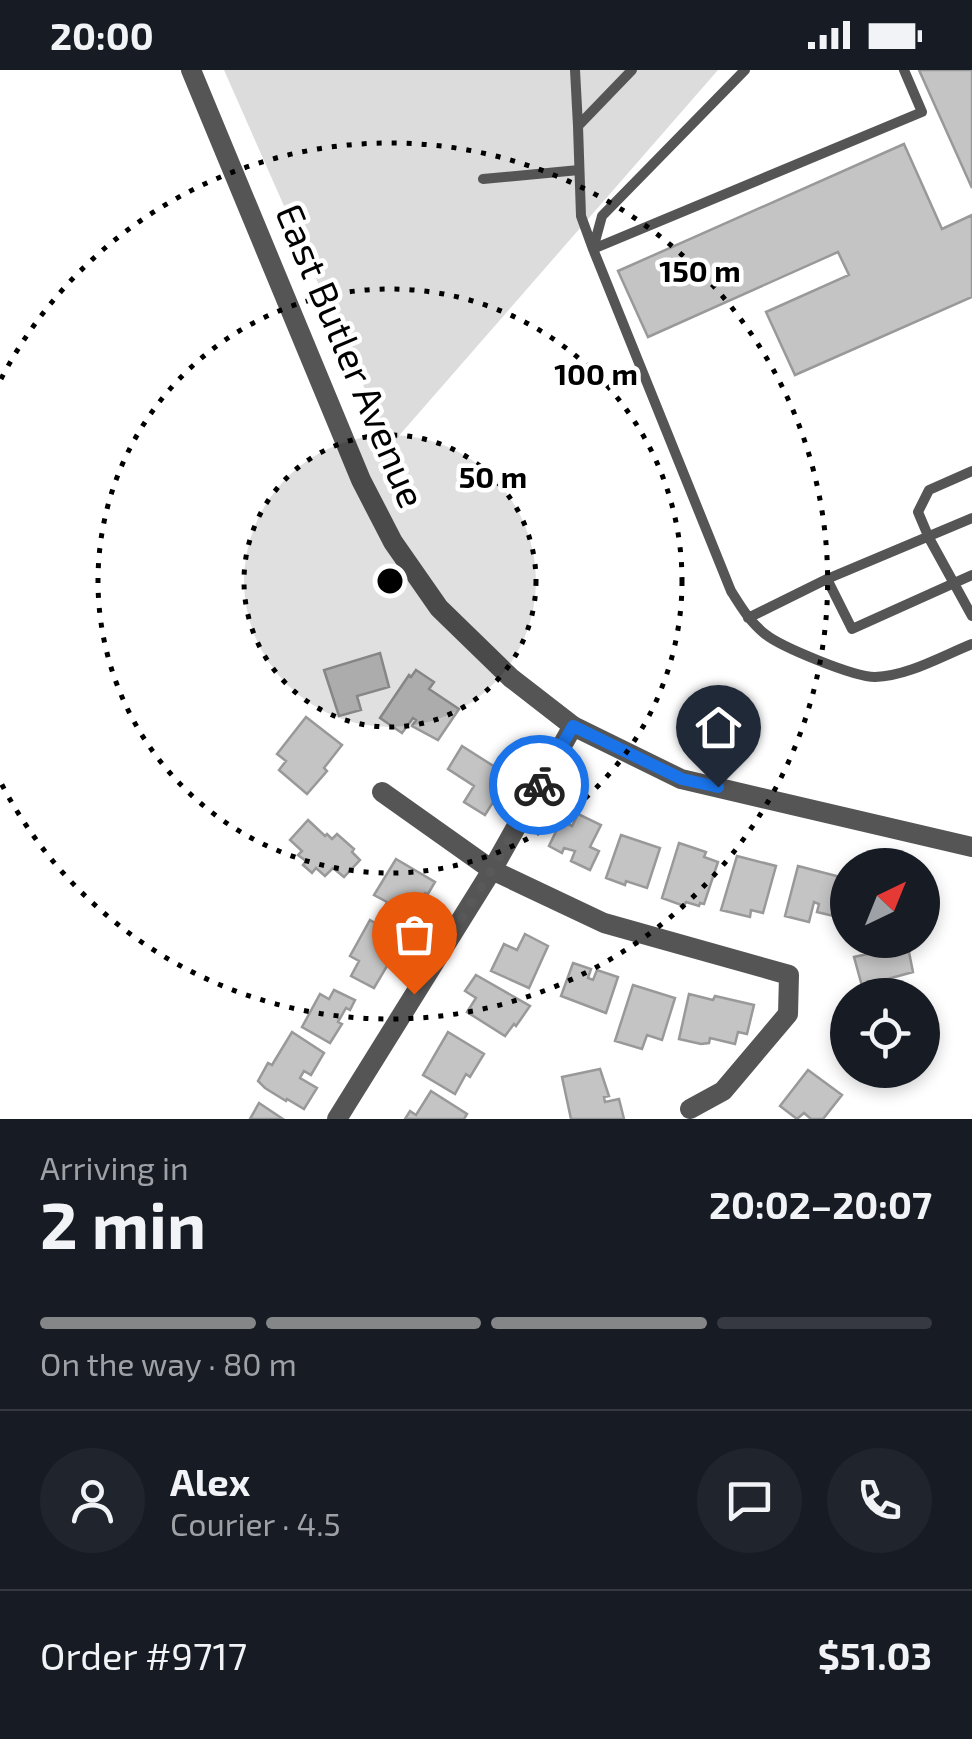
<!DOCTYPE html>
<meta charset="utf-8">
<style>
body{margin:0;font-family:"Exo 2",sans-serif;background:#20242c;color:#f1f3f6;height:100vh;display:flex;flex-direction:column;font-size:38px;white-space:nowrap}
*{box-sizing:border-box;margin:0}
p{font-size:32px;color:#9ea1a6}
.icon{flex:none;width:55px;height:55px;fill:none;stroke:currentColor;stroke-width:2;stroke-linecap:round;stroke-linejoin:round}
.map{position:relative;height:1049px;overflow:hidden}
.panel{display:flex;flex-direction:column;background:#171b24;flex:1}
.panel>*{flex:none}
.needle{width:65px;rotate:43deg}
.tools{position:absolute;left:830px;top:778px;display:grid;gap:20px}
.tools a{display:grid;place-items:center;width:110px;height:110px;border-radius:50%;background:#171b24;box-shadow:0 5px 15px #0003;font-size:50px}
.pin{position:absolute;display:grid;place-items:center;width:85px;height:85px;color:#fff;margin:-102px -42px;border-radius:50% 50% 50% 0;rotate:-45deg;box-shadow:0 0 10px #0007}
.pin .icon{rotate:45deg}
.courier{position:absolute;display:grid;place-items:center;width:100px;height:100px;margin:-50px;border:8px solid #1a73e8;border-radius:50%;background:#fff;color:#222;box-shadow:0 2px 12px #0007}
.summary em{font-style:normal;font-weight:700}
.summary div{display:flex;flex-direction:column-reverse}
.summary{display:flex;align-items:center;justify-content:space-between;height:170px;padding:0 40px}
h1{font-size:65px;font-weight:700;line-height:75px}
.bar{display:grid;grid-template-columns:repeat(4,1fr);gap:15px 10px;align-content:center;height:120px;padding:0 40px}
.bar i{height:12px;border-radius:8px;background:#363941}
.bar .selected{background:#858687}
.bar p{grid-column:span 4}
.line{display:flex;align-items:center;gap:25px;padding:0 40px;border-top:2px solid #363941}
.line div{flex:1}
.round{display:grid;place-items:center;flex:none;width:105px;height:105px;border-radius:52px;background:#20242c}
.status{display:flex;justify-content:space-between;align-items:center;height:70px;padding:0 50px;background:#171b24;direction:ltr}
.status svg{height:28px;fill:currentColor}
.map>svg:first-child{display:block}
</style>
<div class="status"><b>20:00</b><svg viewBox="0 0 49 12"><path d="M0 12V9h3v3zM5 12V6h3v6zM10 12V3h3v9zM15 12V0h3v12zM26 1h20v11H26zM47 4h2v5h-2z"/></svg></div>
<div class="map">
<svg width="972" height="1049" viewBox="0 0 972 1049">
<rect width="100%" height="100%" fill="#fff"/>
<path fill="#dcdcdc" d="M224,0H718L390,376Z"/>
<path fill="#c4c4c4" stroke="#999" stroke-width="2.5" d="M919,0H972V118Z
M904,74L942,159L972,145V227L795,305L766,242L849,205L838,182L648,267L618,201Z
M380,583L389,617L357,626L361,640L339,646L324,600Z
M416,600L434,612L429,619L459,639L438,670L412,656L416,650L413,648L402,663L380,648L409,605L411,607Z
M306,647L342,675L324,698L327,701L307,724L279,700L286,691L277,684Z
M462,676L495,697L493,701L507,710L485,745L464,732L474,716L448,699Z
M578,744L601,755L590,777L599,781L590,800L571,791L575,781L564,778L562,783L549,776L561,751L572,756Z
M308,750L325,766L327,764L332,769L337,764L354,779L352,782L360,790L344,807L333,798L325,806L316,798L312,803L303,795L306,791L298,785L302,781L290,770Z
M621,765L660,778L647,818L626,811L625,815L606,808Z
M679,773L706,782L704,787L718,792L704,834L700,833L699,836L686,832L684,836L662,828Z
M737,786L776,796L763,843L751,840L750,847L721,840Z
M396,789L435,812L428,824L425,823L420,831L417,830L403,853L383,840L387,832L374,825Z
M798,796L848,809L846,849L817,842L819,834L814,832L809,852L785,846Z
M370,850L399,867L387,889L390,891L374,918L351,906L359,891L350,886Z
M525,864L548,876L529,918L491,901L504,874L517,880Z
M868,870H908L907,872L913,902L862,916L854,887L867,884L864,874L869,872Z
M573,893L591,899L588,908L593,910L597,900L618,907L606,943L561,926Z
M476,905L530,936L516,956L514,954L505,966L467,942L476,928L465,921Z
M633,915L675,928L662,970L647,965L642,979L615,971Z
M334,920L355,930L350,940L346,938L338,952L342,954L330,973L302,957L320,924L329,929Z
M689,924L713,930L715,926L754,935L747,964L738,962L735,974L710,968L709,973L701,974L679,969Z
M292,962L324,983L311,1005L304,1001L300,1008L317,1018L304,1039L287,1029L286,1031L265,1018L258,1011L268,993L272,995Z
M448,962L484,984L470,1007L466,1004L455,1024L423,1005Z
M600,999L609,1026L604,1027L605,1032L619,1029L624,1049H571L562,1007Z
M808,1000L842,1025L823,1049H811L804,1043L797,1049L780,1036Z
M431,1021L467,1044L464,1049H405L410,1041L416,1045Z
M259,1033L283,1049H250Z"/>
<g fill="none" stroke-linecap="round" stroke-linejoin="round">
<path stroke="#555" stroke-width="10" d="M575,0L578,56
M632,0L578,56L581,146L593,179L922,42L904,0
M745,0L602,146L593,179L731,521C741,537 750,552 765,564C781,577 854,607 875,607C908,606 942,586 972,574
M483,109L579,100
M972,401L929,420L918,442L929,468L972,546
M827,509L852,559L972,505
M748,548L827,509L972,448"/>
<path stroke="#555" stroke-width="20" d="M382,722L492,800L604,853L789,905L788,944L723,1021L690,1039
M337,1049L492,800L573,656"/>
<path stroke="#555" stroke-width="20" d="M191,0L361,410L393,472L439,538L511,608L573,656L681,709L972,777"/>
</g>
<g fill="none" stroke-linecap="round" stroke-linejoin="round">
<path stroke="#595959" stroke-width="10" stroke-dasharray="0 18" d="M414,924L492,800L539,715"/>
<path stroke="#1a73e8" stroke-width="12" d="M539,715L573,656L682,709L718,717"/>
</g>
<circle cx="390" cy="511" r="146" fill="#000" fill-opacity=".12"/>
<g fill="none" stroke="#000" stroke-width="5" stroke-dasharray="5 10">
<circle cx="390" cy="511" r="146"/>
<circle cx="390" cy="511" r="292"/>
<path d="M1 309A438 438 0 1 1 1 713"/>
</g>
<g text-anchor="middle" stroke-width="9" stroke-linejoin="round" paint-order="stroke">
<g font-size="38" fill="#000" stroke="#fff">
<text transform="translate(350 286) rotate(67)" y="13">East Butler Avenue</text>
</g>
</g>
<circle cx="390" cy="511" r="15" fill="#000" stroke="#fff" stroke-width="5"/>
<g font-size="30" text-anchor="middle" font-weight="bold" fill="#000" stroke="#fff" stroke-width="9" stroke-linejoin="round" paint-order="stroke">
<text x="700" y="212">150 m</text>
<text x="596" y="315">100 m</text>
<text x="493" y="418">50 m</text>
</g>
</svg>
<div class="tools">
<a><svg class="needle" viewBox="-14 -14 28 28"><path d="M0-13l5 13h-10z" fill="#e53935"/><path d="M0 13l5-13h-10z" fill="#9ea1a6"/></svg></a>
<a><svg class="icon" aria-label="locate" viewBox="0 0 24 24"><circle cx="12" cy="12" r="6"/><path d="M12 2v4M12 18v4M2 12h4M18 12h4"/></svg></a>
</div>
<div class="pin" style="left:414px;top:924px;background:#ea580c"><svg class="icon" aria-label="bag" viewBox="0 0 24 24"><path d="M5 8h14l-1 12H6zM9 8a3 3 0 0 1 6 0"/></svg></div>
<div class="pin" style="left:718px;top:717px;background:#1f2937"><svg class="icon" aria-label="home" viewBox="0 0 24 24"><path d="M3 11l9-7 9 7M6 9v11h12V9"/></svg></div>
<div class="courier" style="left:539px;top:715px"><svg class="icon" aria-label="bike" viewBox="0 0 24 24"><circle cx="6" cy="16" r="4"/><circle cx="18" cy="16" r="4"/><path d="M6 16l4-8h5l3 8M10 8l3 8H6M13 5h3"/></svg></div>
</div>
<section class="panel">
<div class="summary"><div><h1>2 min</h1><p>Arriving in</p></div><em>20:02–20:07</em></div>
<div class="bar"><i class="selected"></i><i class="selected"></i><i class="selected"></i><i></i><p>On the way · 80 m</p></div>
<div class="line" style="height:180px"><a class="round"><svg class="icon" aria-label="person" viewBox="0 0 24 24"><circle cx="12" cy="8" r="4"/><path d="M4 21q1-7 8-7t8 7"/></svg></a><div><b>Alex</b><p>Courier · 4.5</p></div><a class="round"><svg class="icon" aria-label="chat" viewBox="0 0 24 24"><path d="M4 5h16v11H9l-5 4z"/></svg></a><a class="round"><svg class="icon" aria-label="phone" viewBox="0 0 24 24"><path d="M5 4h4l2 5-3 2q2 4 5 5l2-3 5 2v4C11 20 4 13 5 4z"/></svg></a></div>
<div class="line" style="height:130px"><div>Order #9717</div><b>$51.03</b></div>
</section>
